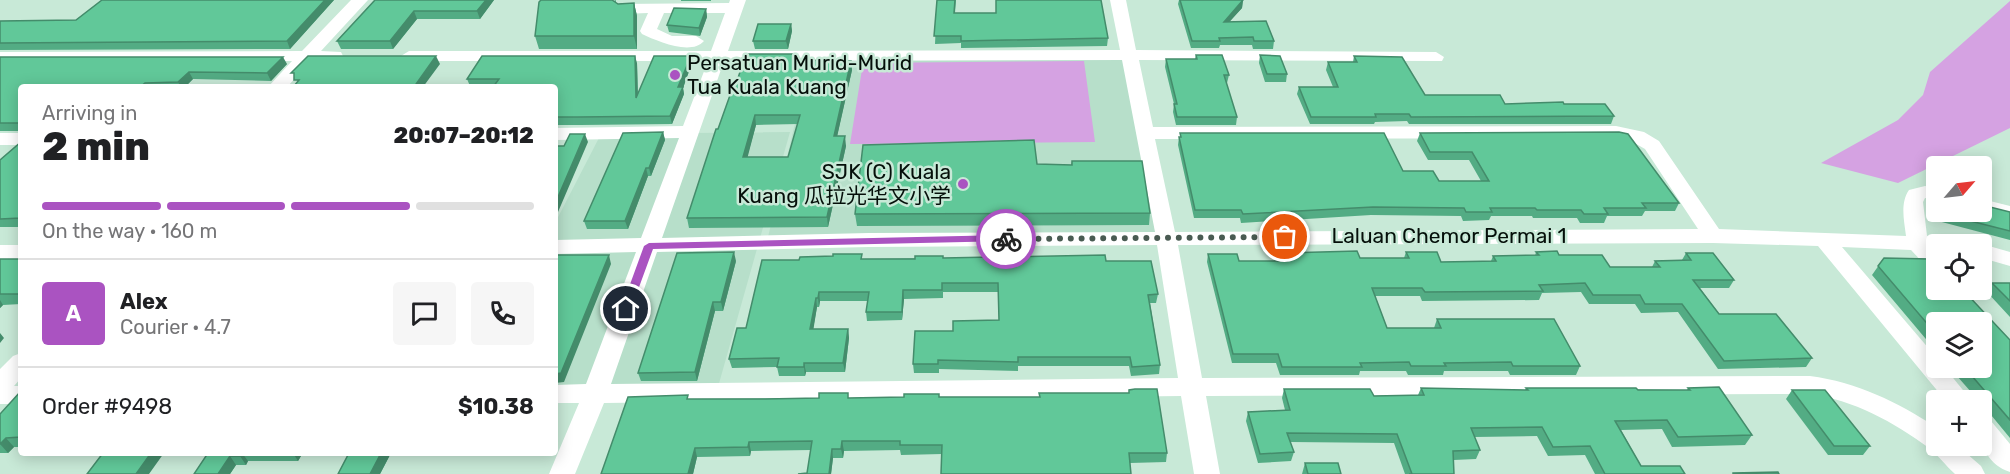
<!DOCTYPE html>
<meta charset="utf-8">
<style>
body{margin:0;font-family:Rubik,"Noto Sans SC",sans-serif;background:#f6f6f6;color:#202124;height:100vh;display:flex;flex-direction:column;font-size:22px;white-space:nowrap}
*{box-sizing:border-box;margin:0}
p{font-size:20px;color:#757577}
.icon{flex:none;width:33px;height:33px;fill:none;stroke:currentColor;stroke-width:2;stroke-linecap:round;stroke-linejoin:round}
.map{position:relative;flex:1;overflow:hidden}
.panel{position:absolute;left:18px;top:84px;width:540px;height:372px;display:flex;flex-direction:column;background:#fff;border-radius:6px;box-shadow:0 3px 15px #0003}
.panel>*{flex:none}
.needle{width:39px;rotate:62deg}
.controls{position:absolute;left:1926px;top:156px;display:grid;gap:12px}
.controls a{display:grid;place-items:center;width:66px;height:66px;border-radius:6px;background:#fff;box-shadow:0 3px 15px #0003;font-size:30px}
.pin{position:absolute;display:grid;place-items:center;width:51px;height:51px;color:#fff;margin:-26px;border:3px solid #fff;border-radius:50%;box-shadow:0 2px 6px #0007}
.courier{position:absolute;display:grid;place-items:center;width:60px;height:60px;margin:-30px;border:4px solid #aa53c1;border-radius:50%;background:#fff;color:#222;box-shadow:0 2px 8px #0007}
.head em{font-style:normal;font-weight:800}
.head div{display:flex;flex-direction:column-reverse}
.head{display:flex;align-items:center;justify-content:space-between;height:102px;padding:0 24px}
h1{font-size:39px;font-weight:800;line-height:45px}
.bar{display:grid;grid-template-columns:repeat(4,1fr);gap:9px 6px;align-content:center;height:72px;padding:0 24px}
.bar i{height:8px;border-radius:4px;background:#e0e0e0}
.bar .active{background:#aa53c1}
.bar p{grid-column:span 4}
.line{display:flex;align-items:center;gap:15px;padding:0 24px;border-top:2px solid #e0e0e0}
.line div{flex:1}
.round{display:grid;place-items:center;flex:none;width:63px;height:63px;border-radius:6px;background:#f6f6f6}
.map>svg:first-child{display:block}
</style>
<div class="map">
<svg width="2010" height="474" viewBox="0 0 2010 474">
<rect width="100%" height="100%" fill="#c8e9d7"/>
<path fill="#b7dfca" d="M811,56L1123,57L1156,235L768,237Z
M790,132L718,387L555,390V223L601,134Z"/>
<path fill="#d5a2e2" d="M2010,1V128L1898,183L1821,163L1898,120L1923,95L1930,72Z
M1084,61L1095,142L850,144L863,63Z"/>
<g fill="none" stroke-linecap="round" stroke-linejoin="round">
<path fill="#fff" fill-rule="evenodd" d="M351,0H368L321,51L341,52L343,56L341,60L311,61L287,87H268L292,61L0,62V52L302,51Z
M730,0H746L728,51L1120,50L1110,0H1126L1136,50L1436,52L1444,57L1442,61L1139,60L1153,127L1616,126L1644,132L1659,141L1719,229L1906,236C1904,220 1900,203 1909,190L1925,186L1936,188V200L1925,198L1923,202L1927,236L1955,239L1959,244H1936V270L1928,268L1911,250L1842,247L1936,357V368H1945L1971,400H1945L1818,246L1713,243L1178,245L1202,378L1810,376C1857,382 1897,402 1936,427V446H1958L1981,466L1985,474H1955C1946,466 1937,454 1929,448C1894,422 1853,400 1810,394L1206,396L1220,474H1194L1181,396L604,403L575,474H549L579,403H555V385L586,384L636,252L555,254V240L641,238L679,138L555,140V128L683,126L708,61H409L401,56L409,51H711L725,13H664L657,29L672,36H696L704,41C691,56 657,41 642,34L640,31L648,13L621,14L613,9L621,4L729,3ZM1122,60L1155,232L869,233L662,238L724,61ZM1616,138L1631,141L1645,149L1698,229L1175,232L1155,139ZM1157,245L1178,378L611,384L657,252L869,247Z
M0,133H21V145H0Z
M1982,199L2010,206V218L1982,211Z
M1980,244H1982L2010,252V266L1982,258Z
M0,245H21V259H0Z
M21,353V378L14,386H21V404H0V369L13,356Z
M1982,418L1991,421L2010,444V472C1985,464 1979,441 1982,418Z"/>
</g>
<path fill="#53ac84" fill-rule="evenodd" d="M102,0H334L290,49L0,50V21L76,20Z
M375,0H494L480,19H417L393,49H341L337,41Z
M616,0V3L618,4L634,3L637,16V49H539L535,36Z
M681,0H711V1H681Z
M937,0H956L955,13L1108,38L1107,46L961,48V43L935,44Z
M1179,0H1243L1242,8L1229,22L1274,41L1273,49H1253L1252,45H1220L1219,48H1191L1178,4Z
M706,9L707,17L700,36L669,32L667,25Z
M791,24L792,31L788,49H755L753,41Z
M1196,55L1229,75L1227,83H1226L1237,117L1236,125H1176L1173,112L1174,104L1165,67L1166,59H1195Z
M1260,55L1287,74L1286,82H1265L1259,63Z
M691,56L692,63L683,88L684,94L672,124L580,125H555V87L470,86L467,79L637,63L638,93Z
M1354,56L1425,95L1505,104H1564L1614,116L1611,124H1409L1407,121L1375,122L1374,124H1310L1297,94L1299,87H1333L1326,70L1328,62H1353Z
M0,57L287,64L271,81L193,79L185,87H21V131H0Z
M797,60L851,61L852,70L837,136L846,146L828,227L689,228L687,218L718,129L736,84ZM798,124L788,157H747L756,125Z
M663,132L665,140L651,176H648L628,229H587L584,221Z
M1180,133L1403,171L1439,181H1481L1469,160H1428L1417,141L1420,133L1679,203L1675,211H1645L1642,216H1607L1604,223H1580L1577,218H1533L1532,216H1491L1489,220L1463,221L1461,216L1371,215L1241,223L1240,218H1194L1178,145L1179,137H1180Z
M21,142V227H0V160Z
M1072,161L1150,213L1149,225L857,226L855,214L1037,164L1071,165Z
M1936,200V212H2010V240L1938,221L1935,202Z
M1406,252L1441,262L1491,261L1493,256H1535L1536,252L1559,255L1610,267H1652L1655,261L1682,260L1686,253L1734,280L1729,288H1700L1719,314L1812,358L1806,367L1718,369L1678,312L1641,313L1635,304H1589L1581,292L1542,293L1539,300L1422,301L1420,296H1375L1387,328H1434L1437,319L1580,366L1576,375H1510L1508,371H1444L1443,375H1408L1406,371H1360L1359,375H1280L1276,363H1232L1207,262L1208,254L1239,261H1283L1285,253L1360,258H1404Z
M943,258L1106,261L1158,294L1156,303H1150L1160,365L1159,374L1131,376L1129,366H1018V371L939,369V373H914L913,364L953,331L999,320L998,292H943V298L904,299L902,320L867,321L866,312L868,301H820L819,307H817L813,329H848L849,338L845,372H806L805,376H779L777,367L732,368L729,359L746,328L863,259Z
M1884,258L2010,340V438L1982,404V400H1978L1950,368H1982L1936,322V351L1872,275Z
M0,259H21V304L3,305L0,308Z
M736,261L723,311H715L697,381H641L638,373Z
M1992,283H2010V317L1986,291Z
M1421,388L1525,390L1526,388L1687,390L1688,388L1752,435L1745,445L1672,447L1662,429L1621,430L1641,466L1685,474H1595L1585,455L1548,456L1537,436L1474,437L1480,450L1476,459L1454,460V474H1405L1394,443L1290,442L1294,452L1291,461L1258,463L1246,421L1248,412L1285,410L1282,398L1284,389L1374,396L1418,395Z
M1129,390L1167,453L1166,462L1130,463L942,454L901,455L900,450L844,451L843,458H833L831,474H798L807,473L811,450L751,451L750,456L697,457L693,474H601L689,399L1039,397L1129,393Z
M1792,390L1870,446L1863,455H1828L1786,399Z
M21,391V447H14L8,453H0V414Z
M208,453H391L380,474H338L348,456H301L298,461H248L246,465H236L230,474H194Z
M1305,463L1341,474H1302Z"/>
<path fill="#448c6b" d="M325,0H334L290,49L287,41Z
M486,0H494L480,19L477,11Z
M1243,0L1242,8L1223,29L1224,22Z
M634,3L637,16V49L634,36Z
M706,9L707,17L700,36L699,28Z
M414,11L417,19L393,49L390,41Z
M791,24L792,31L788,49L786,41Z
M436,56L440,64L423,87H414Z
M635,56L637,63L638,106L636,98Z
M691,56L692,63L683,88L684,94L672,124L670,116L678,87Z
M283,57L287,64L271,81L267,73Z
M851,61L852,70L835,146L834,136Z
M189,72L193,79L185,87H181L178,82Z
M145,83L147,87H140Z
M755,115L756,125L745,167L743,157Z
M663,132L665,140L651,176L649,168Z
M585,134L588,142L555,219V204Z
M845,136L846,146L828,227L827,217Z
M646,168L648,176L628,229L625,221Z
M734,252L736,261L723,311L721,302Z
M609,255L611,264L564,382L555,383V374Z
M903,290L904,299L902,320V312Z
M819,292L820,301L819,307L818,298Z
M816,298L817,307L812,338L810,329Z
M0,300L3,305L0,308Z
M713,302L715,311L697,381L695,372Z
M848,329L849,338L845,372L843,363Z
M0,333L4,338L0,343Z
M804,363L806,372L805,376L804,367Z
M6,438L14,447L8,453L0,444Z
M842,441L844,451L843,458L841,449Z
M749,442L751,451L750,456L748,447Z
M695,448L697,457L693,474H688Z
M832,449L833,458L831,474H829Z
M151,453H164L149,474H136Z
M242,453L248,461L246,465L240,456Z
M293,453H298L301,456L298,461Z
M381,453H391L380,474H370Z
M230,456L236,465L230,474H218Z"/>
<path fill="#61c899" stroke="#448c6b" stroke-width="1.5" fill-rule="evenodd" d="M102,0H325L287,41L0,43V21L76,20Z
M375,0H486L477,11H414L390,41H337Z
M541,0H612L618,4L634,3V36H535L539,2Z
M937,0H955L954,13H996V0H1101L1108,38L961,41V36H934Z
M1180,0H1243L1224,22L1266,21L1274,41H1254L1253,37L1219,38L1220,41H1192Z
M674,8L706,9L699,28L667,25Z
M758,24H791L786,41H753Z
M746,54H796L794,60L851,61L834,136H845L827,217L687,218L716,129H718L734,84H736ZM755,115H800L788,157H743Z
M1196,55H1222L1229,75H1224L1237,117H1177L1174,104H1177L1166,59H1197Z
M1260,55L1280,56L1287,74H1267Z
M308,56H436L414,87H294V86L299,80H294V73H291Z
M482,56H635L636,98L654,56H691L678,87H683L670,116L578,117H555V87H493L499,79H467Z
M1354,56L1402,57L1425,95H1500L1505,104L1563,102L1564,104H1605L1614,116L1411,117L1409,114H1375L1376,117H1311L1299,87H1338L1328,62H1357Z
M0,57H283L267,73L189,72L178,82L145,83L140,87H21V123H0Z
M663,132L649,168H646L625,221H584L623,133Z
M1619,132L1628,134L1679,203H1642L1646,208H1604L1608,214H1584L1581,210H1537L1535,208H1490L1492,212H1466L1464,208L1373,207L1243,214L1241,210H1195L1179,137H1181L1180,133H1384L1403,171H1433L1439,181H1489L1472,152H1430L1420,133Z
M570,134H585L555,204V149L557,146H564Z
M1034,140L1037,164L1072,165V161H1142L1150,213L855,214L863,145Z
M21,142V218L0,219V160Z
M1982,205L2010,212V231L1943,214L1942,212H1982Z
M1357,251L1360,258H1409L1406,252H1437L1441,262L1496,261L1493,256L1539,255L1536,252L1557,251L1559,255H1602L1610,267H1660L1655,261L1691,260L1686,253H1713L1734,280H1693L1719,314H1776L1812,358L1724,361L1682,304H1645L1640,295H1593L1585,283L1539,285L1543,291L1425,292L1422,288H1372L1387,328H1441L1437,319H1554L1580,366H1513L1511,362L1444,363L1446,366H1411L1409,362L1360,363L1362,367H1282L1278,354H1233L1208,254H1237L1239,261H1287L1285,253Z
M734,252L721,302H713L695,372L638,373L677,253Z
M833,254H862L861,259H915V256H943V258L1105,255L1106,261H1151L1158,294L1148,295L1160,365L1132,367L1130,357H1018V362L938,360V364H913L915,331H953V321L999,320L998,283H942V290H903L902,312H866L869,292H819L818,298H816L810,329H848L843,363H804V367H777L779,358L729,359L737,328H746L762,260H799L800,257L833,256Z
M555,255H609L561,373L555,374Z
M1884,258L1930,259L1936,262V290H1963L2010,340V420L1965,368H1982V322H1936V334L1878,266Z
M0,259H21V294H0Z
M1992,283H2010V301Z
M1719,387L1752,435L1678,437L1667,420L1615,421L1641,466H1680L1685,474H1605L1590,446L1553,447L1542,427L1471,428L1480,450L1453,451L1454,474H1409H1412L1397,434L1287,433L1294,452L1260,454L1248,412L1290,410L1284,389H1370L1374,396L1424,395L1421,388L1528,390L1526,388H1636L1638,390H1690L1688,388Z
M1135,389H1157L1167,453H1129L1131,474H941L942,445H900V441H842L841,449H832L829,474H798L807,473L812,441L749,442L748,447L695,448L688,474H601L628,397L688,395L687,399H765L819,398V393H848V398L904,397V394H939V397H1040L1039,393H1129V390Z
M1792,390H1825L1870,446H1834Z
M21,391V437L6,438L0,444V414Z
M103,453H151L136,474H87Z
M208,453H242L240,456H230L218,474H194Z
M349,453H381L370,474H338Z
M1305,463H1338L1341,474H1308Z
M1778,472L1779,474H1733V473Z"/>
<path fill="#aa53c1" d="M1006,235L1011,239L1010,241L653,249L631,309L626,313L621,309L644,246L649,243Z"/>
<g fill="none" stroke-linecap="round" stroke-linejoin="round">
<path stroke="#495b52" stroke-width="6" stroke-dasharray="0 10.8" d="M1006,239L1285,237"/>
</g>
<g fill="#aa53c1" stroke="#c8e9d7" stroke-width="2">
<circle cx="675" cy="75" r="6"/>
<circle cx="963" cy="184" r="6"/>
</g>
<g text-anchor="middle" stroke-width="5" stroke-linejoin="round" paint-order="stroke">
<g font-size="21" fill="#050f0a" stroke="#c8e9d7" text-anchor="start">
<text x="687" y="70">Persatuan Murid-Murid<tspan x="687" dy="24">Tua Kuala Kuang</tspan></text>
<text x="951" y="179" text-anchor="end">SJK (C) Kuala<tspan x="951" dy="24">Kuang 瓜拉光华文小学</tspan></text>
</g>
<g font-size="21" fill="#050f0a" stroke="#c8e9d7">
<text x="1449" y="243">Laluan Chemor Permai 1</text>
</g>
</g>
</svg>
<div class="controls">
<a><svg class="needle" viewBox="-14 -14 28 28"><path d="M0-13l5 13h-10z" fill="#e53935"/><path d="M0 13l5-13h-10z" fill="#757577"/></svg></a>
<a><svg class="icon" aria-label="locate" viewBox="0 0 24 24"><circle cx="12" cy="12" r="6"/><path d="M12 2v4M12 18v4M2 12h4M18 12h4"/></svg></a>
<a><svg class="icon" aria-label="layers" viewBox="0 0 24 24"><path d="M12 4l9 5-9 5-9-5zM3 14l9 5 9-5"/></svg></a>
<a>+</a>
</div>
<div class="pin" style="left:1285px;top:237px;background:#ea580c"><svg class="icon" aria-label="bag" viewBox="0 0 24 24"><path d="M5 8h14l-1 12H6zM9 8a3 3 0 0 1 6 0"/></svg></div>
<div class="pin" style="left:626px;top:309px;background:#1f2937"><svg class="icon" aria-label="home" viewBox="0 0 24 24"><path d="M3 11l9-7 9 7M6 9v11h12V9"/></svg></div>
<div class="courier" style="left:1006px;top:239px"><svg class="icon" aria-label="bike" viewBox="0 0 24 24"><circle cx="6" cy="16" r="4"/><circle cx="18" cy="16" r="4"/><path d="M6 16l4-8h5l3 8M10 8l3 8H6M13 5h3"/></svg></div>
<section class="panel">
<div class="head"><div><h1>2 min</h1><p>Arriving in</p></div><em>20:07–20:12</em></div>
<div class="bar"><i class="active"></i><i class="active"></i><i class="active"></i><i></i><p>On the way · 160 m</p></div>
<div class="line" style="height:108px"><b class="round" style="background:#aa53c1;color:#fff">A</b><div><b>Alex</b><p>Courier · 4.7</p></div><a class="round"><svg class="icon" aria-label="chat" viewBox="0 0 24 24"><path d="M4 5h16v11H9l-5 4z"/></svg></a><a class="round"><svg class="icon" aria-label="phone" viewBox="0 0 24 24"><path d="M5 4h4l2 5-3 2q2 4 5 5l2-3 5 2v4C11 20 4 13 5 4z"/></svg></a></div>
<div class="line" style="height:78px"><div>Order #9498</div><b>$10.38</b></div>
</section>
</div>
